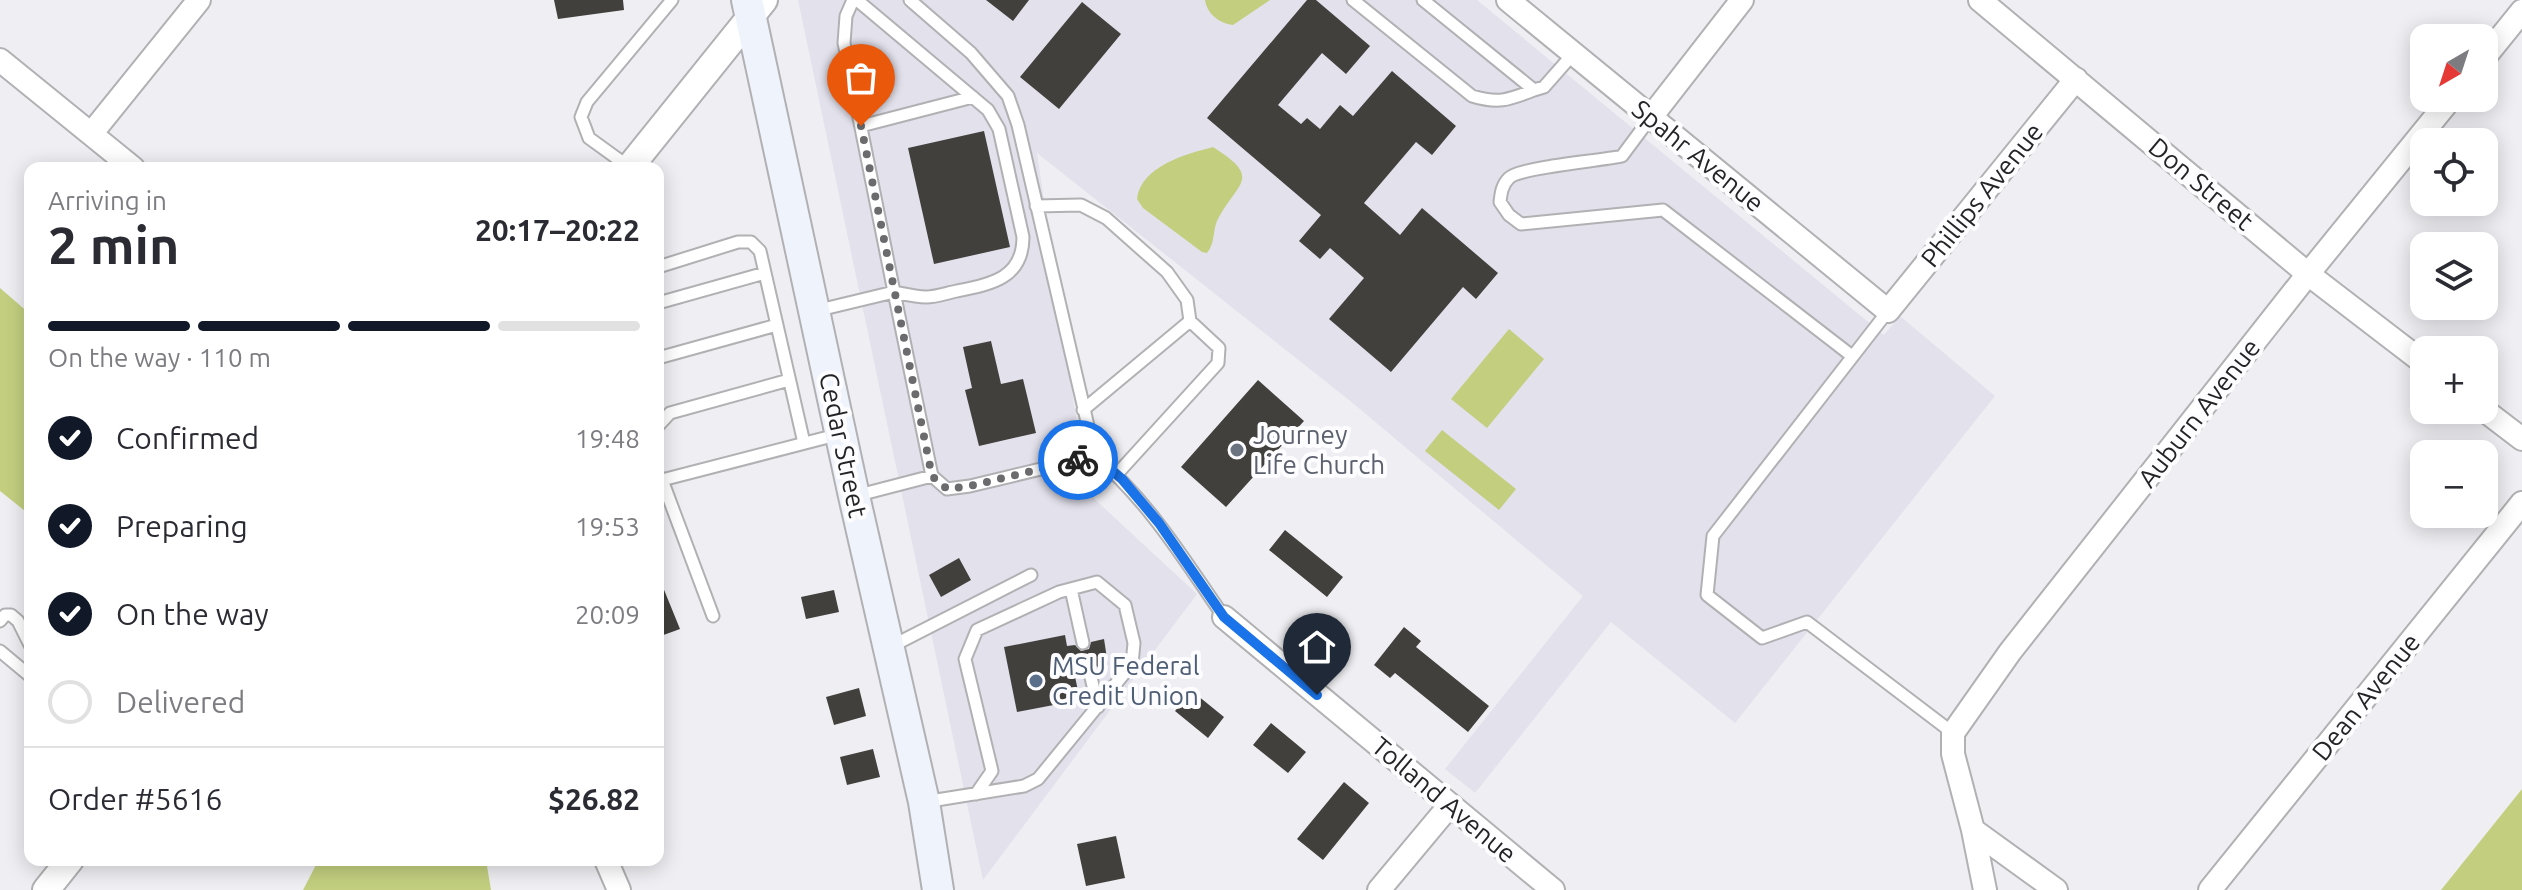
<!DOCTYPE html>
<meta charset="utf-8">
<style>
body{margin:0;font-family:Ubuntu,sans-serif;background:#f7f7f7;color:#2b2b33;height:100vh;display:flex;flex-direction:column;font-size:30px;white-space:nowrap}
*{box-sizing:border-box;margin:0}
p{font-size:26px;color:#7c7c81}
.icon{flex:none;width:44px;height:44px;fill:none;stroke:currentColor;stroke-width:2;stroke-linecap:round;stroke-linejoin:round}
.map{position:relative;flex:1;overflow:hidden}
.side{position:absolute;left:24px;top:162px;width:640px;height:704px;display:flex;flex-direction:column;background:#fff;border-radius:16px;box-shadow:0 4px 20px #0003}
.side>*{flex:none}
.needle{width:52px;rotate:219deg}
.fabs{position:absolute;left:2410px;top:24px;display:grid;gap:16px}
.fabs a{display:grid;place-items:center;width:88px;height:88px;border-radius:16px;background:#fff;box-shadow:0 4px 20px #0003;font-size:40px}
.pin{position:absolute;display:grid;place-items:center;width:68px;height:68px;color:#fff;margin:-82px -34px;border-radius:50% 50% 50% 0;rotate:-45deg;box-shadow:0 0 8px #0007}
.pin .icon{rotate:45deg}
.courier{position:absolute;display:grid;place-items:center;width:80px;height:80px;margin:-40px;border:6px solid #1a73e8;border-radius:50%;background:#fff;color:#222;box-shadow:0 2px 10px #0007}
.head em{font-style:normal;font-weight:700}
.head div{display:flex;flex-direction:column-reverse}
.head{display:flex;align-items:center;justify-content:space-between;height:136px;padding:0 24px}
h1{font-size:52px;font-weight:700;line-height:60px}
.bar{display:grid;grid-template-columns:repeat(4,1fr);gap:12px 8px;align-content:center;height:96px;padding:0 24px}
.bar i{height:10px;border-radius:6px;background:#e1e1e2}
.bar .active{background:#111827}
.bar p{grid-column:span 4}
.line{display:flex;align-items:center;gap:20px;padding:0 24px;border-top:2px solid #e1e1e2}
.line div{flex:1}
ol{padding:0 24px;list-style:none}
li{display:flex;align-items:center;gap:24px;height:88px}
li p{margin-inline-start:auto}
li .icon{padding:8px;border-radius:50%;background:#111827;color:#fff;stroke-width:4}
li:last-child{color:#7c7c81}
li i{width:44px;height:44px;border:4px solid #e1e1e2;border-radius:50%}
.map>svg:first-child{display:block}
</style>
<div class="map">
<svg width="2522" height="890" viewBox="0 0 2522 890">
<rect width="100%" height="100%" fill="#efeff3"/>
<path fill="#e2e1ec" d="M798,0H1477L1884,335L1900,316L1995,396L1735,723L1611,622L1475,793L1445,769L1583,596L1349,400L1037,153L1087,492L1197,594L983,880Z"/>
<path fill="#c3cf7f" d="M1205,0H1270L1233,25C1219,23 1207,14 1205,0Z
M1213,147C1262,178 1239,181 1219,217C1212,228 1216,242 1207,253L1202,252L1143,208L1137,199C1141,166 1186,154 1213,147Z
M0,288L30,314V515L0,491Z
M1509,329L1544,359L1487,428L1451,399Z
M1442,430L1516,489L1499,510L1425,451Z
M2522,789V890H2441Z
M315,860H486L491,890H303L317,863Z"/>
<path fill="#42403d" d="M554,0H623L624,10L558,19Z
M986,0H1029L1013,21Z
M1307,0H1316L1370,46L1346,74L1322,53L1278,105L1301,124L1307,118L1320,129L1340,105L1353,116L1392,71L1456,126L1432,155L1416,142L1364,203L1400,235L1422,208L1498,273L1476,299L1463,287L1391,372L1329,319L1364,278L1330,248L1320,259L1299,241L1321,215L1207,118Z
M1082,2L1121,34L1059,109L1020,77Z
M984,131L1010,247L934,264L908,148Z
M991,341L1001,384L1023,379L1036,433L979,446L965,390L972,388L963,347Z
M1258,380L1304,421L1226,507L1181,467Z
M1285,530L1343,577L1327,597L1269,550Z
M959,558L971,580L941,597L929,575Z
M658,575L680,629L658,637Z
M834,590L839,612L806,619L801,597Z
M1404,627L1421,641L1416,647L1489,706L1468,732L1395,673L1390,678L1374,665Z
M1065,635L1067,646L1075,645L1081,651L1089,649L1091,642L1104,639L1108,665L1097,667L1095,663L1088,661L1083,663L1081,671L1074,672L1080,700L1017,712L1004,647Z
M859,688L866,716L834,725L826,697Z
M1192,691L1224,717L1208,738L1175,711Z
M1271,723L1306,752L1288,773L1253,745Z
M873,749L880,777L847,785L840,757Z
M1344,782L1369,803L1323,860L1297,839Z
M1116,836L1125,878L1086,886L1077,844Z"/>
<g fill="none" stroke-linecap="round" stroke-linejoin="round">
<defs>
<path id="service" d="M857,0L988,110L999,129L1023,237C1023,278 992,284 957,291C947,293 936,297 926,297C916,297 904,294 894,292L932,476
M910,0L971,53L1008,96L1018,125L1095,456
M1353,0L1472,96C1499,104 1508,100 1534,90
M1423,0L1534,90L1544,87L1573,54
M1651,117L1622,156C1600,161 1520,167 1509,178C1502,185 1501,193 1500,202L1509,215L1521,224L1663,210L1852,356
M861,126L973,97
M629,167L589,138L581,117L587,102L672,0
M1036,206L1081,205L1106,218L1167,272L1187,300L1190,321
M658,267L738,242H751L760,251L804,443
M658,303L765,273
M815,311L894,292L844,43L846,16L853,0
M1888,311L1713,536L1707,595L1762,638L1807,622L1953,733
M658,358L777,325
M1083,410L1190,321L1219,348L1218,363L1117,474
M658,426L670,413L789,380
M658,476L662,480L713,616
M662,480L840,434
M855,496L932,476L947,489L970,486L1095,456C1149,501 1185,561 1224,617
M1071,589L1083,643
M0,621L5,615H11L18,621L30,645
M892,646L1031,575
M0,651L30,676
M1089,669L1098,707
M924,802L1024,786L1038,779L1132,664L1134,643L1125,605L1097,582L1059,592L977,630L965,659L992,771L976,794"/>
<path id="minor" d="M1508,0L1888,311L2076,79
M1980,0L2308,274L2424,363
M2484,58L2522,11
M0,60L133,168
M1651,117L1742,0
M91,134L199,0
M2484,410L2522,439
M1224,617L1553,890
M1973,830L1985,890
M606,860L619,890
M1379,890L1450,805
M2056,890L1973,830L1953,754V733L2010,652L2308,274L2451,98
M2210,890L2522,503"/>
<path id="tertiary" d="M629,168L764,0
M46,890L70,860"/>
<path id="secondary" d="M747,0L854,496L924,802L938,890"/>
</defs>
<use href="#service" stroke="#b1b1b4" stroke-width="15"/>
<use href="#minor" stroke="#b1b1b4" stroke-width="26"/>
<use href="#tertiary" stroke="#b1b1b4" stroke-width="30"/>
<use href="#secondary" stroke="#b1b1b4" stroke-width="34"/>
<use href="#service" stroke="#fff" stroke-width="11"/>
<use href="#minor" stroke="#fff" stroke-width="22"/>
<use href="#tertiary" stroke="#fff" stroke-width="26"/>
<use href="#secondary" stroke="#eff3fb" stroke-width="30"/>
</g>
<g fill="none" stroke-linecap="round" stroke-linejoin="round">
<path stroke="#6b6b6e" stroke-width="8" stroke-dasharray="0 14.4" d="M861,126L932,476L947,489L970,486L1078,460"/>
<path stroke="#1a73e8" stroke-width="10" d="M1078,460L1095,456L1122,479L1159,523L1224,617L1317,695"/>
</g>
<circle fill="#6b7280" stroke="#fdfcff" stroke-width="3" cx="1237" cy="450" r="8"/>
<circle fill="#5c6f8a" stroke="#fdfcff" stroke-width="3" cx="1036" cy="681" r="8"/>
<g text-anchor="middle" stroke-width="8" stroke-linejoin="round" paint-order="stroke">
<g font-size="26" fill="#242426" stroke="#fdfcff">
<text transform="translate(1698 156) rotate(39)" y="9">Spahr Avenue</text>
<text transform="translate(2201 184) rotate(40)" y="9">Don Street</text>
<text transform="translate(1982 195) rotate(-51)" y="9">Phillips Avenue</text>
<text transform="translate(2199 413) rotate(-52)" y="9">Auburn Avenue</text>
<text transform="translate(843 445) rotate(78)" y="9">Cedar Street</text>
<text transform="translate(2366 697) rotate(-51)" y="9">Dean Avenue</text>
<text transform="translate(1444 800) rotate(40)" y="9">Tolland Avenue</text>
</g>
<g font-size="26" fill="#5b616d" stroke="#fdfcff" text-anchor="start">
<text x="1253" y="444">Journey<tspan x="1253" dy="30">Life Church</tspan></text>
</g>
<g font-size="26" fill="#4e5e75" stroke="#fdfcff" text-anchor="start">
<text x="1052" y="675">MSU Federal<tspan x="1052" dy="30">Credit Union</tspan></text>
</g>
</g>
</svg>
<div class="fabs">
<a><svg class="needle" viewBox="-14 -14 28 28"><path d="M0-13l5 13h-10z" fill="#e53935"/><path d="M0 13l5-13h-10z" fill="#7c7c81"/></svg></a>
<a><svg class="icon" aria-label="locate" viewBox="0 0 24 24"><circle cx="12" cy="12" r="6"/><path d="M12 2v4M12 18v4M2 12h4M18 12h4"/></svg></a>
<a><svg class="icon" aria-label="layers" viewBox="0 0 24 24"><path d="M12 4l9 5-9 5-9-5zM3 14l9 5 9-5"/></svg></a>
<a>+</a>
<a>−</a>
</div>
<div class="pin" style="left:861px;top:126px;background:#ea580c"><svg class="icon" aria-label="bag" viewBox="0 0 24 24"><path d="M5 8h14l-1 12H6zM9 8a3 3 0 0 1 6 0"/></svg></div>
<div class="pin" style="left:1317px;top:695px;background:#1f2937"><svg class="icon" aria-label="home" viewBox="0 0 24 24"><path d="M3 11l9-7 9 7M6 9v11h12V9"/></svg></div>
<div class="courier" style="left:1078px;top:460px"><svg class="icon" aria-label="bike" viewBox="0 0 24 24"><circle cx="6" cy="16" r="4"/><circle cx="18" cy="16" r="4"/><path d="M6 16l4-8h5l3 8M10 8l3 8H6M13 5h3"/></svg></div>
<section class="side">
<div class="head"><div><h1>2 min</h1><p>Arriving in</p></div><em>20:17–20:22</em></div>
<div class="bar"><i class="active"></i><i class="active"></i><i class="active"></i><i></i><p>On the way · 110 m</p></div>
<ol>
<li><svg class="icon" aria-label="check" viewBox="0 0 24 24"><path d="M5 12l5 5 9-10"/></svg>Confirmed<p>19:48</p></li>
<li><svg class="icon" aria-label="check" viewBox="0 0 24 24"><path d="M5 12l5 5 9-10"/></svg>Preparing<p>19:53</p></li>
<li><svg class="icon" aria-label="check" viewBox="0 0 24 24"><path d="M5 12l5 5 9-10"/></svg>On the way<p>20:09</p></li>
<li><i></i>Delivered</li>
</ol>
<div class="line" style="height:104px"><div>Order #5616</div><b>$26.82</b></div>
</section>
</div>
